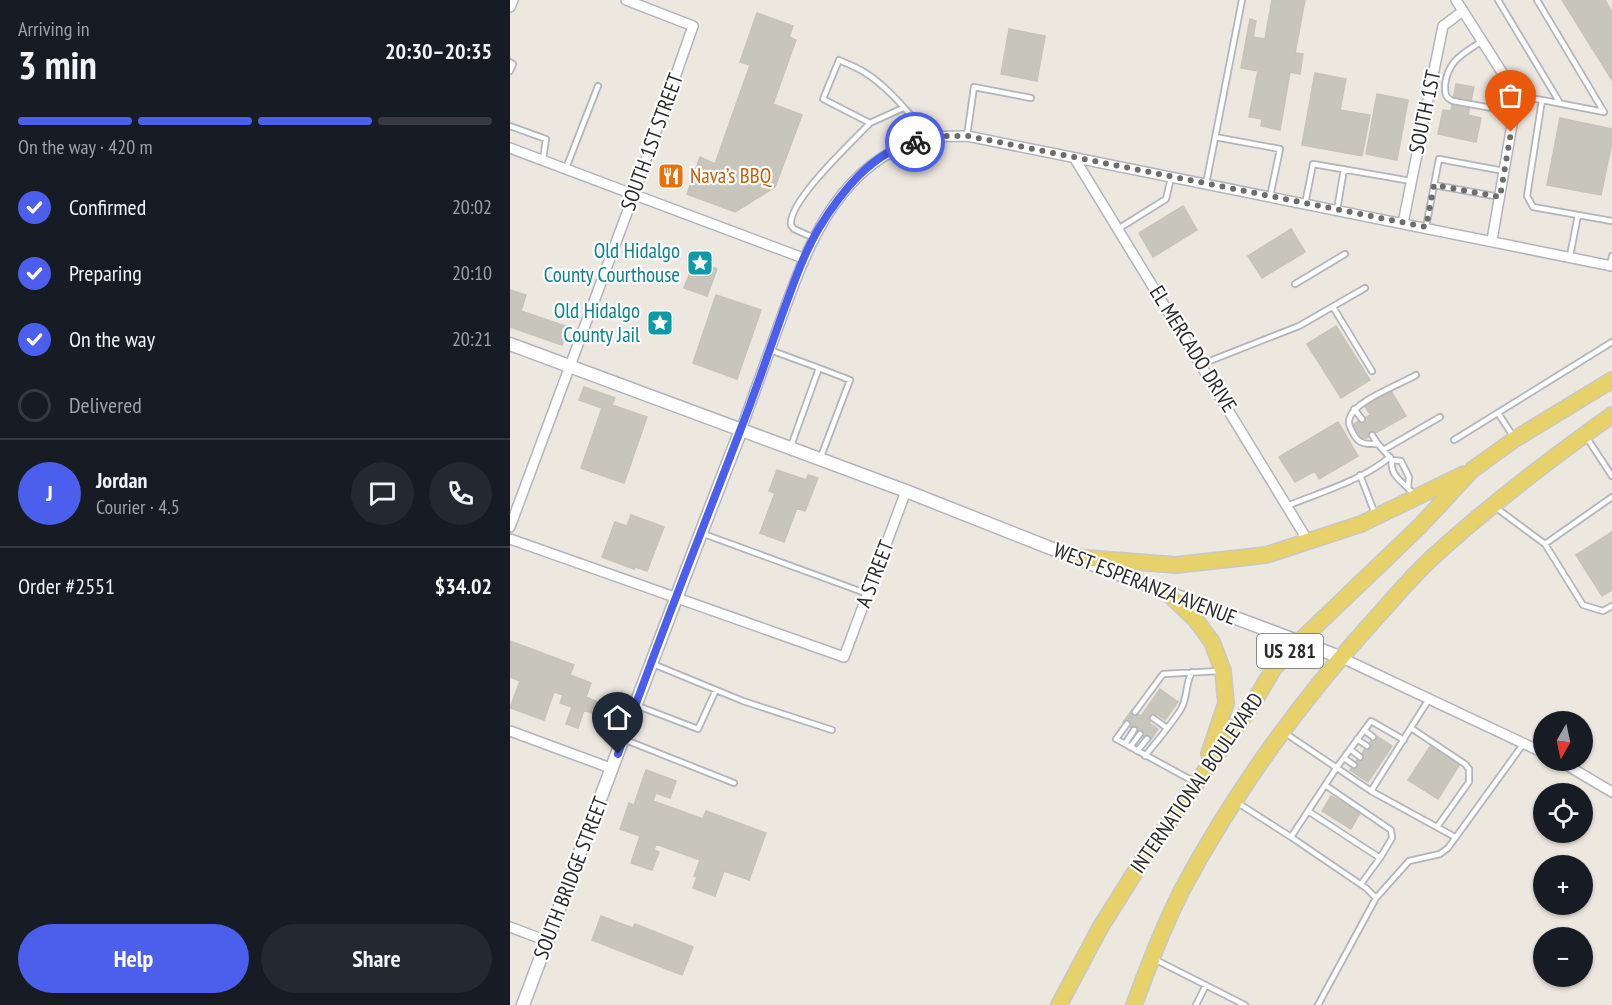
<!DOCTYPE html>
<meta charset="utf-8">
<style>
body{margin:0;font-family:"PT Sans Narrow",sans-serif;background:#242831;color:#f1f3f6;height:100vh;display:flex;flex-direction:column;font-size:22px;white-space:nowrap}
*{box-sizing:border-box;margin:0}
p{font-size:20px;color:#9ea1a6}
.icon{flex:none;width:33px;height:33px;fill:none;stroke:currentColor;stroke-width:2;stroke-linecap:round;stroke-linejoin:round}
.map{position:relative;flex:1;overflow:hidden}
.panel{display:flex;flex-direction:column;background:#171b24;width:510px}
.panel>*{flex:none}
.needle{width:39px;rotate:189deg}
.controls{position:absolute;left:1023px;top:711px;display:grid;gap:12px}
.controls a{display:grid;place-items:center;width:60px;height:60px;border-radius:50%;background:#171b24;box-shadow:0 2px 4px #0004;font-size:30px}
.pin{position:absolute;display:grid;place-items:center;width:51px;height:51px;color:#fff;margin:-62px -26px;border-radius:50% 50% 50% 0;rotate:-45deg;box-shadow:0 0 6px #0007}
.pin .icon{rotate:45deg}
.courier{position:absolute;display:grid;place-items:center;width:60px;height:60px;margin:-30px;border:4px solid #4c5fec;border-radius:50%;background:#fff;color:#222;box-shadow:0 2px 8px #0007}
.head em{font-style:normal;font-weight:700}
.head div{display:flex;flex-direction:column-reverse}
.head{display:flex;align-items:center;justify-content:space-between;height:102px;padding:0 18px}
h1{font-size:39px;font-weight:700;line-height:45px}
.bar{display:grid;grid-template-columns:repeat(4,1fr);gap:9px 6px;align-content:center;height:72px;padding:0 18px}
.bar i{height:8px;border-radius:4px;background:#363941}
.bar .active{background:#4c5fec}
.bar p{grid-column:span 4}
.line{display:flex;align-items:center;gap:15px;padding:0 18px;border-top:2px solid #363941}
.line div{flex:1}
.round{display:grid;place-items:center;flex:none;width:63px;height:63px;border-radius:32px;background:#242831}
ol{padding:0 18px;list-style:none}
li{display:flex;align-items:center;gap:18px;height:66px}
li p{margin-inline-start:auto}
li .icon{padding:6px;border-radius:50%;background:#4c5fec;color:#fff;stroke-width:4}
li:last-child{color:#9ea1a6}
li i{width:33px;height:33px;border:3px solid #363941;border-radius:50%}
.button{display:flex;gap:12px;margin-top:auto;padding:12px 18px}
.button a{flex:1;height:69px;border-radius:36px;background:#4c5fec;color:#fff;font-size:24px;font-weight:700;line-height:69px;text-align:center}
.button a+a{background:#242831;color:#f1f3f6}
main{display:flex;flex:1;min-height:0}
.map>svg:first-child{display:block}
</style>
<main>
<section class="panel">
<div class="head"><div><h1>3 min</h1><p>Arriving in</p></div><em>20:30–20:35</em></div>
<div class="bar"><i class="active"></i><i class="active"></i><i class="active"></i><i></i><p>On the way · 420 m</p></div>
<ol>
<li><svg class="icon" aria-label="check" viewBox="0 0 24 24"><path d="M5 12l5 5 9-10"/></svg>Confirmed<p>20:02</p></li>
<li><svg class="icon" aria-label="check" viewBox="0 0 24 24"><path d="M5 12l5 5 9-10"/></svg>Preparing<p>20:10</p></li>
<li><svg class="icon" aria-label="check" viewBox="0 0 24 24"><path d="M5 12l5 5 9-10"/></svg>On the way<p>20:21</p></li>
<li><i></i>Delivered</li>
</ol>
<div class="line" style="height:108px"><b class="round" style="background:#4c5fec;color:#fff">J</b><div><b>Jordan</b><p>Courier · 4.5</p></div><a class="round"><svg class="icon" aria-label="chat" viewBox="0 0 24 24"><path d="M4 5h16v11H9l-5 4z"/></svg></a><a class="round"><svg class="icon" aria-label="phone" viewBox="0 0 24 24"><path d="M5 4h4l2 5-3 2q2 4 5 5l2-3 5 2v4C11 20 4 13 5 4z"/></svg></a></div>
<div class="line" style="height:78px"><div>Order #2551</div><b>$34.02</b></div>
<div class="button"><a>Help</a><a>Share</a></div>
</section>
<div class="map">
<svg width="1102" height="1005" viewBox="0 0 1102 1005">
<rect width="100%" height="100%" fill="#ece7df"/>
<path fill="#c8c5bd" stroke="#c7c3b8" stroke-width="1.5" d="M762,0H795L785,53L793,54L790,74L780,72L770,130L751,126L752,119L739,117L748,71L731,68L740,19L746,21L743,37L755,39Z
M1052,0H1095L1102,12V80Z
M247,13L283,26L279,37L286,40L263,104L292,115L265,187L225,212L177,194L190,157L205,164L240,65L230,62Z
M499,29L535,36L527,81L491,74Z
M805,73L836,79L830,110L860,115L852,156L792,145Z
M946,84L964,87L958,115L971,118L966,142L928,134L933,110L941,111Z
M867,94L898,100L887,160L856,154Z
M1050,118L1102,129V142L1091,195L1037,185Z
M673,206L687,230L643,257L629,233Z
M781,229L795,252L752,278L738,256Z
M185,260L207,269L197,296L174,288Z
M0,290L16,295L11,311L58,327L52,345L0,327Z
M206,295L251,310L227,379L183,363Z
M826,326L860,380L831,398L797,344Z
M74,387L105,398L102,405L137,417L114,483L71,468L92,408L69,400Z
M881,391L896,416L851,441L842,425L860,415L855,406Z
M828,422L848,456L809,479L805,471L785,482L769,457Z
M267,470L296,480L298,475L308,478L295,511L287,508L274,542L250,533L265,493L259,491Z
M121,515L154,527L137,571L125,567L124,569L92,557L105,522L117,526Z
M1102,532V590L1092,596L1066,555Z
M0,641L64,665L60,675L81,683L76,697L90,703L86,715L74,710L68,728L56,724L62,707L50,703L53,695L44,692L34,720L0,708L10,681L0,677Z
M650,689L668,702L655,720L647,714L643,718L639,723L648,729L640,741L613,722L622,710L631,716Z
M865,735L882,746L858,782L840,770Z
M921,745L950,764L928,799L898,780Z
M136,770L166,781L160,798L146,793L143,801L193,819L196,811L256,833L239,880L214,871L205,896L183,888L187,877L184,876L190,860L146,844L144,850L149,852L142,870L121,863L130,836L110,829L119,803L124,805Z
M821,796L850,813L841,829L812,811Z
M91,916L123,928L125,924L183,947L172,975L82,940Z"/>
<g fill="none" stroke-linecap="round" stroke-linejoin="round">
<defs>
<path id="service" d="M988,0L1050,103
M1027,0L1094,112L1032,100
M972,41C953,54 938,60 935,85C935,93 935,98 943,101L1004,112
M0,62L3,64L0,71
M1007,96L1032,100L1017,196L1023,207L1068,215L1060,256
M393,108L360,123L313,99L329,60C337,64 346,67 354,72C380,88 400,115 421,138
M0,126L36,139L33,160
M457,136L464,87L521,98
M705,137L770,149L760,197
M56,168L88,86
M696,184L732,0
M924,185L990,197
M795,204L803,164L901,181
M827,210L834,169
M1068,215L1102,221
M916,227L929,159L994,171
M608,229L656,199L661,178
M304,238L284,229L281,225C278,201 342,142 360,123
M1100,265L1102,256
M785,284L835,254
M823,307L862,371
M260,350L309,368L281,446
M692,364L789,326L855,288
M309,368L340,380L310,459
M844,409L852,419
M988,413L1003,436
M862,435L868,444
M1077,438L1102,476
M944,440L1102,342
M875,449L930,417
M882,460L891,461L899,477L898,487
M850,475L865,514
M903,494C895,482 879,477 882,460L868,444C857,444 850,445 844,435C841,429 837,424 840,417C845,401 891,384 906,375
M777,506C811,492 851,481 880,457
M985,507L1035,544L1073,605L1093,611L1102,606
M191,533L358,594
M1035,544L1102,497
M143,664L233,701L322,730
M128,706L188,729L206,690
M625,712L653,674L710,671
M643,718L657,728
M617,724L606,739L683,781
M901,728L955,764L959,769V782L927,827
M854,730L863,737
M775,733L861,791L919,699
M113,739L224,783
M847,739L857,746
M615,744L624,730
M620,747L630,734
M840,749L850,757
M627,751L637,739
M635,756C647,741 661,725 671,709C678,697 675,684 682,672
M834,758L844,765
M815,785L881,830L882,838L870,858
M861,791L945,837
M728,803L781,837
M798,811L870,858L851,884
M866,898L856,888L781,837L827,767L861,721L894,740
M644,959L735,1005
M686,1005L696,985
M808,1005L866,898L899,861L930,854L938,848L1014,743"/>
<path id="minor" d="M946,0L1007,96L982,240
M0,7L3,0
M0,148L293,258
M565,159L798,541
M893,223L933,26L953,11
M231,430C244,394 257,358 270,322C295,253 322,177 395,145C414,136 437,136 457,136L1102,266
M0,527L124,194L183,26L116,0
M0,539L334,657L396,491
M830,657L1034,753
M0,731L103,769
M1048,760L1102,792
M0,927L37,941"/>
<path id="tertiary" d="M0,344L396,491L563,557L830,657
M13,1005C85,813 156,621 231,430"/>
<path id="primary" d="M563,557L666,565L756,555L851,524L954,474
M658,593L685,619L702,642L713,671L716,703L699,754
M549,1005L590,928L637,853L742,705L764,668L789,642L910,526L962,470L1005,439L1102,380
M624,1005C639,965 654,925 673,888C726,790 790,701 865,619C884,598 903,575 924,556C980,505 1040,459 1102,415"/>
</defs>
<use href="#service" stroke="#b2b4be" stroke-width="8"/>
<use href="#minor" stroke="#b2b4be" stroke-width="12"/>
<use href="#tertiary" stroke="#b2b4be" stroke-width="15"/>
<use href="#primary" stroke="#c8c8c8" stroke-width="18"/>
<use href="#service" stroke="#fff" stroke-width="4.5"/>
<use href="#minor" stroke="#fff" stroke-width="9"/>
<use href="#tertiary" stroke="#fff" stroke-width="12"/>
<use href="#primary" stroke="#e6d16a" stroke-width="15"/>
</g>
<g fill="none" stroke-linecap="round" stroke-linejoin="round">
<path stroke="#6f6d6a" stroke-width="6" stroke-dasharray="0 10.8" d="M405,142L428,136H458L916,227L924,185L990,197L1001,132"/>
<path stroke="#4c5fec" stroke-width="8" d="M108,754C146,645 189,539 230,431C245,393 258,354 272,315C283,285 293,255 309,228C331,192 362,152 405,142"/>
</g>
<defs>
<symbol id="restaurant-square" viewBox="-11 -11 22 22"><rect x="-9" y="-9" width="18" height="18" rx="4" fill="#e8710a" stroke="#fff"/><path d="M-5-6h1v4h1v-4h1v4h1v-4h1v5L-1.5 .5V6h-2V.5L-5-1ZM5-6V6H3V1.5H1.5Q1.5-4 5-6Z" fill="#fff"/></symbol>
<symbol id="sight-square" viewBox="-11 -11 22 22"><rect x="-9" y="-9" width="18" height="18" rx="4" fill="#0f9aa8" stroke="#fff"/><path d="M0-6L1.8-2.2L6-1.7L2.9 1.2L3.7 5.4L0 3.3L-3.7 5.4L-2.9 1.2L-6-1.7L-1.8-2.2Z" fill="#fff"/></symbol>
</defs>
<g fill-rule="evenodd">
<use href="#restaurant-square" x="146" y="161" width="30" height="30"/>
<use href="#sight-square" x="175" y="248" width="30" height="30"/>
<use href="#sight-square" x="135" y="308" width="30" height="30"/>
</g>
<g text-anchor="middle" stroke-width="4.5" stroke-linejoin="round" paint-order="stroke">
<rect fill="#fff" stroke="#6b6b6b" stroke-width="1.5" x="747" y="634" width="66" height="34" rx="4.5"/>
<g font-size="20" font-weight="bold" fill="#2b2b2b">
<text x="780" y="658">US 281</text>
</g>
<g font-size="21" fill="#2b2b2b" stroke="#fff">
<text transform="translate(915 112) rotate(-78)" y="7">SOUTH 1ST</text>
<text transform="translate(142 142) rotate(-70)" y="7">SOUTH 1ST STREET</text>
<text transform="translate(683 349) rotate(58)" y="7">EL MERCADO DRIVE</text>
<text transform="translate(365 574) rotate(-69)" y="7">A STREET</text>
<text transform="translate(635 584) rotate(21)" y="7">WEST ESPERANZA AVENUE</text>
<text transform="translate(687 783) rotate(-55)" y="7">INTERNATIONAL BOULEVARD</text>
<text transform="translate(61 878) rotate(-69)" y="7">SOUTH BRIDGE STREET</text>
</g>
<g font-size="21" fill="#c56008" stroke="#fff" text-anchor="start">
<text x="180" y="183">Nava’s BBQ</text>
</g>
<g font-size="21" fill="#0d838f" stroke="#fff" text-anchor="end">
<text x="170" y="258">Old Hidalgo<tspan x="170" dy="24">County Courthouse</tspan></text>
<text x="130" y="318">Old Hidalgo<tspan x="130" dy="24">County Jail</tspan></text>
</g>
</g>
</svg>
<div class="controls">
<a><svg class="needle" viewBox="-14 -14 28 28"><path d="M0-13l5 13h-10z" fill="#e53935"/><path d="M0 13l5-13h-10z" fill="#9ea1a6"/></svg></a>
<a><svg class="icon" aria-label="locate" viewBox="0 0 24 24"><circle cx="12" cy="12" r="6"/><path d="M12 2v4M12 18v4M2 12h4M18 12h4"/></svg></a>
<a>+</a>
<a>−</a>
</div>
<div class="pin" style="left:1001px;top:132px;background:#ea580c"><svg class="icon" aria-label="bag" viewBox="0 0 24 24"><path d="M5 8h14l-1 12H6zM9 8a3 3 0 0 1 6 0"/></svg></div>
<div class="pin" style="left:108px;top:754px;background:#1f2937"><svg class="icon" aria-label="home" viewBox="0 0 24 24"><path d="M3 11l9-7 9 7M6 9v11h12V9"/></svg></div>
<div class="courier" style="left:405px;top:142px"><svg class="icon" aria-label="bike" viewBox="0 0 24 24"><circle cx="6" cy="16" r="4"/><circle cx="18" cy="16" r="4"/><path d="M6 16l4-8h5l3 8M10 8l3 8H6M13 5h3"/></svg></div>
</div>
</main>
